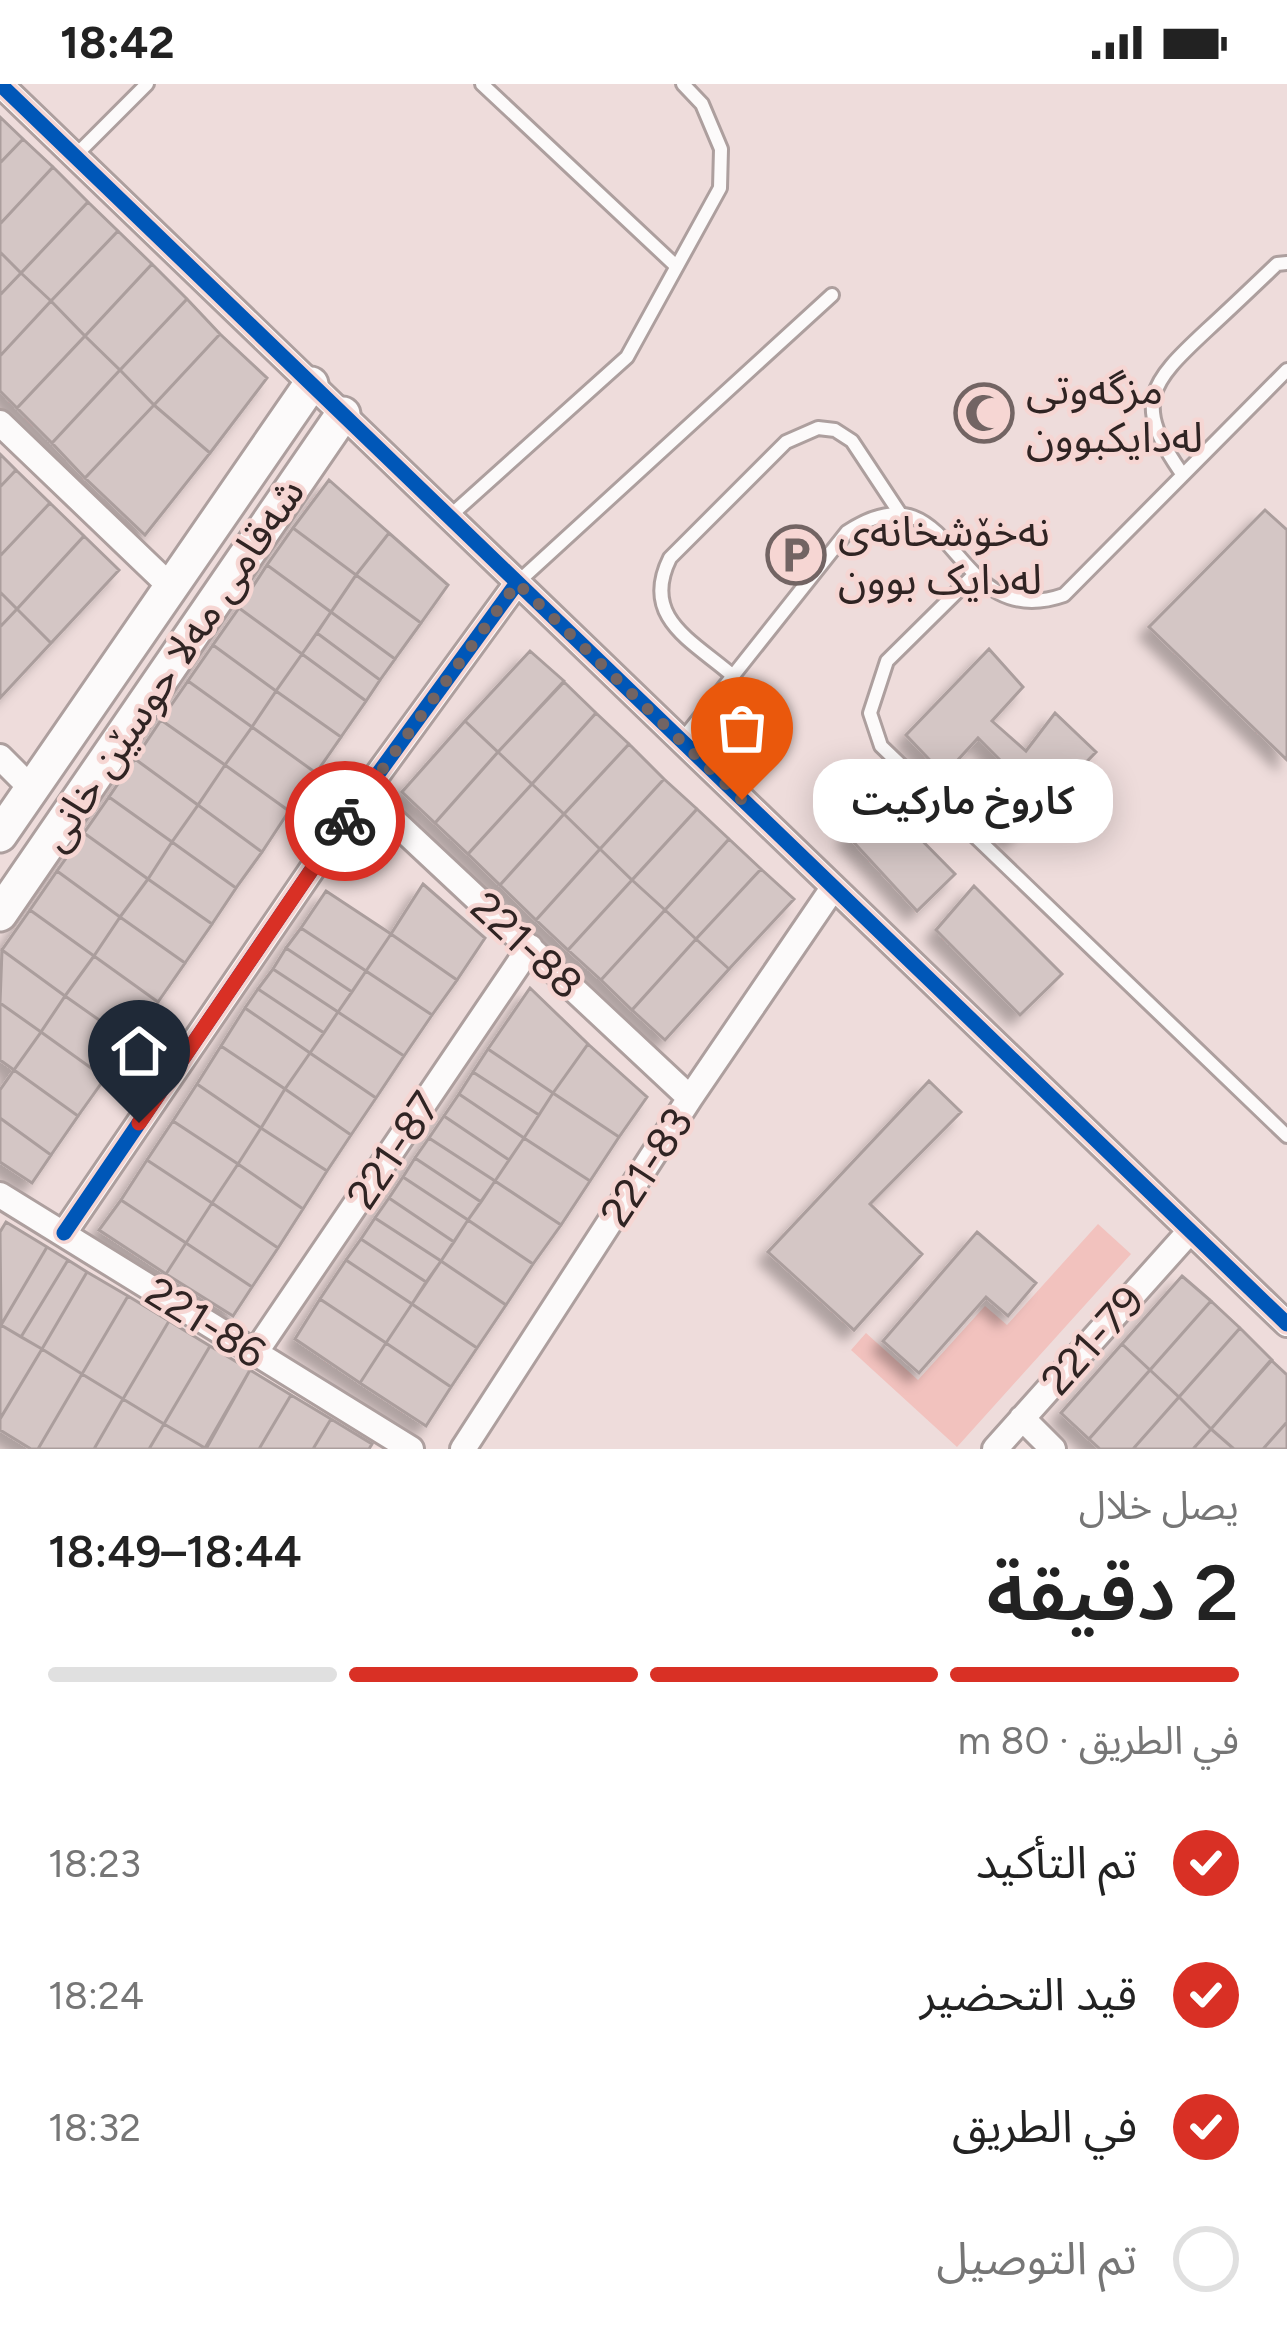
<!DOCTYPE html>
<html lang="ar">
<meta charset="utf-8">
<style>
body{margin:0;font-family:Figtree,"Noto Sans Arabic",sans-serif;background:#f2f2f2;color:#222;direction:rtl;height:100vh;display:flex;flex-direction:column;font-size:45px;white-space:nowrap}
*{box-sizing:border-box;margin:0}
p{font-size:39px;color:#767676}
.icon{flex:none;width:66px;height:66px;fill:none;stroke:currentColor;stroke-width:2;stroke-linecap:round;stroke-linejoin:round}
.map{position:relative;height:1365px;overflow:hidden;direction:ltr}
.sheet{display:flex;flex-direction:column;background:#fff;flex:1}
.sheet>*{flex:none}
.pin{position:absolute;display:grid;place-items:center;width:102px;height:102px;color:#fff;margin:-123px -51px;border-radius:50% 50% 50% 0;rotate:-45deg;box-shadow:0 0 12px #0007}
.pin .icon{rotate:45deg}
.courier{position:absolute;display:grid;place-items:center;width:120px;height:120px;margin:-60px;border:9px solid #d93025;border-radius:50%;background:#fff;color:#222;box-shadow:0 3px 15px #0007}
.bubble{position:absolute;height:84px;border-radius:36px;background:#fff;box-shadow:0 6px 30px #0003;font-size:39px;font-weight:600;line-height:84px;text-align:center;direction:rtl}
.head em{font-style:normal;font-weight:600}
.head div{display:flex;flex-direction:column-reverse}
.head{display:flex;align-items:center;justify-content:space-between;height:204px;padding:0 48px}
h1{font-size:78px;font-weight:600;line-height:90px}
.bar{display:grid;grid-template-columns:repeat(4,1fr);gap:18px 12px;align-content:center;height:144px;padding:0 48px}
.bar i{height:15px;border-radius:9px;background:#e0e0e0}
.bar .selected{background:#d93025}
.bar p{grid-column:span 4}
ol{padding:0 48px;list-style:none}
li{display:flex;align-items:center;gap:36px;height:132px}
li p{margin-inline-start:auto}
li .icon{padding:12px;border-radius:50%;background:#d93025;color:#fff;stroke-width:4}
li:last-child{color:#767676}
li i{width:66px;height:66px;border:6px solid #e0e0e0;border-radius:50%}
.status{display:flex;justify-content:space-between;align-items:center;height:84px;padding:0 60px;background:#fff;direction:ltr}
.status svg{height:33px;fill:currentColor}
.map>svg:first-child{display:block}
</style>
<div class="status"><b>18:42</b><svg viewBox="0 0 49 12"><path d="M0 12V9h3v3zM5 12V6h3v6zM10 12V3h3v9zM15 12V0h3v12zM26 1h20v11H26zM47 4h2v5h-2z"/></svg></div>
<div class="map">
<svg width="1287" height="1365" viewBox="0 0 1287 1365">
<defs>
<filter id="shadow"><feDropShadow dx="-10" dy="10" stdDeviation="6" flood-color="#0004"/></filter>
</defs>
<rect width="100%" height="100%" fill="#eedcdb"/>
<path fill="#f2c2be" d="M1098,1140L1131,1170L957,1363L851,1266L866,1249L918,1296L985,1222L1007,1241Z"/>
<path fill="#d4c6c5" stroke="#ab9e9d" stroke-width="3" filter="url(#shadow)" d="M0,33L23,55L0,79Z
M23,55L53,83L0,140V79Z
M53,83L88,118L21,189L0,168V140Z
M88,118L118,147L51,217L21,189Z
M118,147L152,180L85,252L51,217Z
M0,168L21,189L0,211Z
M152,180L187,215L120,286L85,252Z
M21,189L51,217L0,272V211Z
M187,215L220,250L154,321L120,286Z
M51,217L85,252L17,324L0,307V272Z
M220,250L267,294L210,369L154,321Z
M85,252L120,286L52,359L17,324Z
M120,286L154,321L85,394L52,359Z
M154,321L210,369L145,451L85,394Z
M0,370L16,386L0,403Z
M16,386L50,419L0,472V403Z
M329,396L389,449L356,491L293,444Z
M50,419L84,452L17,525L0,508V472Z
M1265,426L1287,446V676L1149,543Z
M293,444L356,491L331,528L267,481Z
M389,449L448,501L421,539L356,491Z
M84,452L119,486L51,559L17,525Z
M267,481L331,528L302,570L239,524Z
M356,491L421,539L395,575L331,528Z
M0,508L17,525L0,543Z
M239,524L302,570L276,607L213,561Z
M17,525L51,559L0,614V543Z
M331,528L395,575L380,596L317,549Z
M317,549L380,596L366,617L302,570Z
M213,561L276,607L252,643L188,597Z
M989,565L1023,603L992,637L1026,667L1055,629L1096,668L1012,755L976,719L1006,682L978,654L944,691L906,651Z
M530,567L564,597L498,668L465,637Z
M302,570L366,617L341,653L276,607Z
M188,597L252,643L225,681L161,636Z
M564,598L596,629L532,700L498,668Z
M276,607L341,653L316,689L252,643Z
M596,629L629,660L564,730L532,700Z
M161,636L225,681L198,721L135,675Z
M465,637L498,668L435,739L402,708Z
M252,643L316,689L289,727L225,681Z
M629,660L664,695L600,765L564,730Z
M498,668L532,700L468,770L435,739Z
M135,675L198,721L172,758L109,713Z
M225,681L289,727L262,768L198,721Z
M664,695L697,725L632,796L600,765Z
M532,700L564,730L500,801L468,770Z
M109,713L172,758L148,795L84,749Z
M881,715L955,790L917,827L847,751Z
M198,721L262,768L236,804L172,758Z
M697,725L729,755L665,826L632,796Z
M564,730L600,765L536,836L500,801Z
M84,749L148,795L120,833L57,787Z
M729,755L761,785L696,855L665,826Z
M172,758L236,804L212,840L148,795Z
M600,765L632,796L568,866L536,836Z
M761,785L794,815L729,885L696,855Z
M57,787L120,833L94,872L30,826Z
M148,795L212,840L185,879L120,833Z
M632,796L665,826L601,896L568,866Z
M423,800L485,854L457,896L391,850Z
M974,802L1062,890L1020,931L936,846Z
M326,807L391,850L366,887L301,844Z
M30,826L94,872L65,912L2,866Z
M665,826L696,855L632,926L601,896Z
M120,833L185,879L158,918L94,872Z
M301,844L366,887L352,908L286,864Z
M391,850L457,896L432,931L366,887Z
M696,855L729,885L665,956L632,926Z
M286,864L352,908L338,928L273,885Z
M2,866L65,912L41,948L0,919Z
M94,872L158,918L129,957L65,912Z
M273,885L338,928L324,949L258,905Z
M366,887L432,931L404,972L338,928Z
M530,904L588,960L553,1009L488,965Z
M258,905L324,949L310,969L245,924Z
M65,912L129,957L105,994L41,948Z
M0,919L41,948L14,986L0,976Z
M245,924L310,969L285,1005L221,962Z
M338,928L404,972L376,1014L310,969Z
M41,948L105,994L78,1032L14,986Z
M588,960L647,1013L619,1053L553,1009Z
M221,962L285,1005L261,1044L197,1000Z
M488,965L553,1009L539,1031L473,988Z
M310,969L376,1014L351,1051L285,1005Z
M14,986L78,1032L51,1071L0,1034V1006Z
M473,988L539,1031L524,1054L459,1010Z
M929,997L961,1028L870,1120L922,1170L854,1246L768,1168Z
M197,1000L261,1044L238,1080L173,1037Z
M285,1005L351,1051L327,1087L261,1044Z
M553,1009L619,1053L590,1097L524,1054Z
M459,1010L524,1054L509,1076L444,1032Z
M444,1032L509,1076L495,1097L429,1054Z
M0,1034L51,1071L32,1099L0,1078Z
M173,1037L238,1080L212,1119L147,1076Z
M261,1044L327,1087L303,1125L238,1080Z
M429,1054L495,1097L481,1118L415,1074Z
M524,1054L590,1097L561,1141L495,1097Z
M415,1074L481,1118L468,1136L403,1093Z
M147,1076L212,1119L186,1159L121,1116Z
M238,1080L303,1125L278,1164L212,1119Z
M403,1093L468,1136L454,1158L389,1114Z
M495,1097L561,1141L533,1180L468,1136Z
M389,1114L454,1158L441,1177L375,1134Z
M121,1116L186,1159L166,1190L99,1146Z
M212,1119L278,1164L252,1203L186,1159Z
M375,1134L441,1177L426,1198L361,1155Z
M468,1136L533,1180L506,1221L441,1177Z
M6,1138L47,1163L1,1241L0,1148Z
M977,1148L1036,1199L1008,1232L986,1213L919,1289L883,1257Z
M361,1155L426,1198L412,1220L346,1176Z
M186,1159L252,1203L233,1232L166,1190Z
M47,1163L68,1176L21,1253L1,1241Z
M68,1176L87,1188L42,1265L21,1253Z
M346,1176L412,1220L386,1259L320,1215Z
M441,1177L506,1221L477,1264L412,1220Z
M87,1188L128,1212L82,1290L42,1265Z
M1182,1192L1211,1217L1150,1286L1122,1260Z
M128,1212L169,1237L123,1315L82,1290Z
M320,1215L386,1259L360,1299L295,1255Z
M1211,1217L1240,1244L1179,1313L1150,1286Z
M412,1220L477,1264L451,1303L386,1259Z
M169,1237L210,1262L164,1340L123,1315Z
M1,1241L42,1265L0,1335V1242Z
M1240,1244L1272,1276L1211,1345L1179,1313Z
M386,1259L451,1303L426,1342L360,1299Z
M1122,1260L1150,1286L1089,1355L1061,1329Z
M210,1262L250,1286L205,1364L164,1340Z
M42,1265L82,1290L38,1365H31L0,1346V1335Z
M1271,1276L1287,1291V1338L1263,1365H1234L1211,1345Z
M250,1286L291,1311L259,1365H206Z
M1150,1286L1179,1313L1133,1365H1100L1089,1355Z
M82,1290L123,1315L94,1365H38Z
M291,1311L331,1335L313,1365H259Z
M1179,1313L1211,1345L1193,1365H1133Z
M123,1315L164,1340L149,1365H94Z
M331,1335L372,1360L369,1365H313Z
M1287,1338V1365H1263Z
M164,1340L205,1364L204,1365H149Z
M1211,1345L1234,1365H1193Z"/>
<g fill="none" stroke-linecap="round" stroke-linejoin="round">
<defs>
<path id="service" d="M482,0L676,182
M75,72L147,0
M1183,391C1132,319 1149,300 1207,246C1231,224 1254,202 1277,180L1287,179
M450,432L627,273L720,104L721,65L702,20L683,0
M975,490L887,577L870,629L881,662L1287,1052
M518,498L832,211
M733,592C693,557 640,534 670,474L786,358L818,344L835,346L852,357L899,428
M682,656L847,448C958,375 949,551 1064,511L1287,286"/>
<path id="minor" d="M0,0L1287,1240
M0,339L171,503
M0,673L32,705
M364,709L690,1014
M0,1111L411,1365
M64,1149L364,709L517,499
M255,1269L530,863
M1022,1334L1053,1365
M463,1365L690,1014L833,804
M995,1365L1190,1147"/>
<path id="tertiary" d="M0,751L311,300
M0,830L343,330"/>
</defs>
<use href="#service" stroke="#ad9f9e" stroke-width="18"/>
<use href="#minor" stroke="#ad9f9e" stroke-width="30"/>
<use href="#tertiary" stroke="#ad9f9e" stroke-width="39"/>
<use href="#service" stroke="#fcfafa" stroke-width="12"/>
<use href="#minor" stroke="#fcfafa" stroke-width="24"/>
<use href="#tertiary" stroke="#fcfafa" stroke-width="33"/>
<defs>
<path id="cycleway" d="M0,0L1287,1240
M64,1149L364,709L517,499"/>
</defs>
<use href="#cycleway" stroke="#f6d6d3" stroke-width="22"/>
<use href="#cycleway" stroke="#0057b8" stroke-width="15"/>
</g>
<g fill="none" stroke-linecap="round" stroke-linejoin="round">
<path stroke="#726463" stroke-width="12" stroke-dasharray="0 21.6" d="M345,737L517,499L742,716"/>
<path stroke="#d93025" stroke-width="15" d="M139,1039L345,737"/>
</g>
<defs>
<symbol id="mosque-ring" viewBox="-11 -11 22 22"><circle r="9.5" fill="#f6d6d3" stroke="#726463" stroke-width="1.5"/><path d="M3.5-4.9A6 6 0 1 0 3.5 4.9A5 5 0 1 1 3.5-4.9Z" fill="#726463"/></symbol>
<symbol id="parking-ring" viewBox="-11 -11 22 22"><circle r="9.5" fill="#f6d6d3" stroke="#726463" stroke-width="1.5"/><path d="M-3.5-5.5H1a3.5 3.5 0 0 1 0 7H-1V5.5H-3.5ZM-1-3.4V-.6H.8a1.4 1.4 0 0 0 0-2.8Z" fill="#726463"/></symbol>
</defs>
<g fill-rule="evenodd">
<use href="#mosque-ring" x="951" y="296" width="66" height="66"/>
<use href="#parking-ring" x="763" y="438" width="66" height="66"/>
</g>
<g text-anchor="middle" stroke-width="9" stroke-linejoin="round" paint-order="stroke">
<g font-size="42" fill="#302423" stroke="#f6d6d3" text-anchor="start">
<text x="1026" y="320">مزگەوتی<tspan x="1026" dy="48">لەدایکبوون</tspan></text>
<text x="838" y="462">نەخۆشخانەی<tspan x="838" dy="48">لەدایک بوون</tspan></text>
</g>
<g font-size="42" fill="#302423" stroke="#f6d6d3">
<text transform="translate(171 580) rotate(-56)" y="15">شەقامی مەلا حوسێن خانی</text>
<text transform="translate(527 861) rotate(43)" y="15">221-88</text>
<text transform="translate(393 1066) rotate(-56)" y="15">221-87</text>
<text transform="translate(646 1083) rotate(-57)" y="15">221-83</text>
<text transform="translate(206 1238) rotate(32)" y="15">221-86</text>
<text transform="translate(1092 1256) rotate(-48)" y="15">221-79</text>
</g>
</g>
</svg>
<div class="pin" style="left:742px;top:716px;background:#ea580c"><svg class="icon" aria-label="bag" viewBox="0 0 24 24"><path d="M5 8h14l-1 12H6zM9 8a3 3 0 0 1 6 0"/></svg></div>
<div class="pin" style="left:139px;top:1039px;background:#1f2937"><svg class="icon" aria-label="home" viewBox="0 0 24 24"><path d="M3 11l9-7 9 7M6 9v11h12V9"/></svg></div>
<div class="courier" style="left:345px;top:737px"><svg class="icon" aria-label="bike" viewBox="0 0 24 24"><circle cx="6" cy="16" r="4"/><circle cx="18" cy="16" r="4"/><path d="M6 16l4-8h5l3 8M10 8l3 8H6M13 5h3"/></svg></div>
<div class="bubble" style="left:813px;top:675px;width:300px">كاروخ ماركیت</div>
</div>
<section class="sheet">
<div class="head"><div><h1>2 دقيقة</h1><p>يصل خلال</p></div><em>18:44–18:49</em></div>
<div class="bar"><i class="selected"></i><i class="selected"></i><i class="selected"></i><i></i><p>في الطريق · 80 m</p></div>
<ol>
<li><svg class="icon" aria-label="check" viewBox="0 0 24 24"><path d="M5 12l5 5 9-10"/></svg>تم التأكيد<p>18:23</p></li>
<li><svg class="icon" aria-label="check" viewBox="0 0 24 24"><path d="M5 12l5 5 9-10"/></svg>قيد التحضير<p>18:24</p></li>
<li><svg class="icon" aria-label="check" viewBox="0 0 24 24"><path d="M5 12l5 5 9-10"/></svg>في الطريق<p>18:32</p></li>
<li><i></i>تم التوصيل</li>
</ol>
</section>
